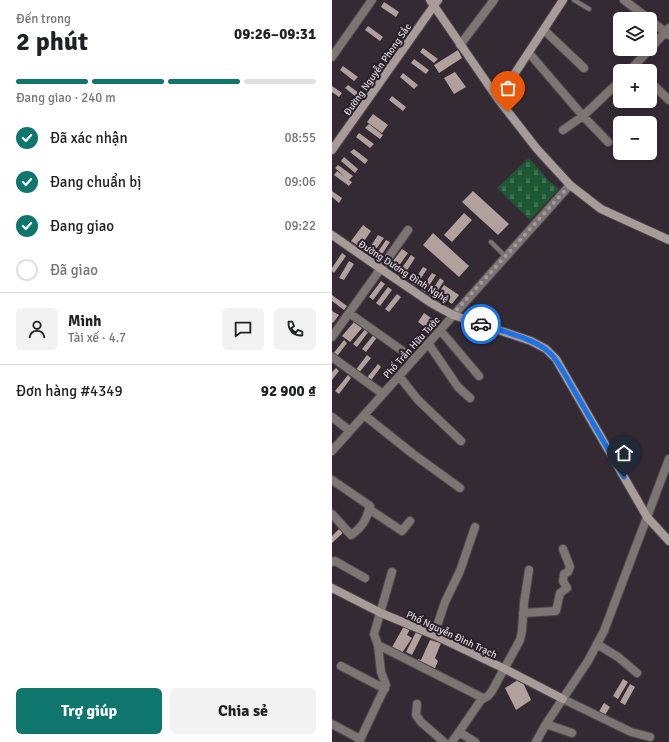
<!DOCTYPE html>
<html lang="vi">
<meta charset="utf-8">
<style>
body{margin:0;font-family:Signika,sans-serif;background:#f2f2f2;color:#202124;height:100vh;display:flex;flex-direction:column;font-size:15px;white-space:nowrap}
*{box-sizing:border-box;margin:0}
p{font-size:13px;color:#757577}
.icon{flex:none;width:22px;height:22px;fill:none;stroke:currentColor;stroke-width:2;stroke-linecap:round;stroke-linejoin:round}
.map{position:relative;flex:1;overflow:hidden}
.panel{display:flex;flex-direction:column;background:#fff;width:332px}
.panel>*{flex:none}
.tools{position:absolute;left:281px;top:12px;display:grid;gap:8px}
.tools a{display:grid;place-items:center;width:44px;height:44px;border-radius:6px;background:#fff;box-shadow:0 2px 6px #0003;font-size:20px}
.pin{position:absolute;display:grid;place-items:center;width:34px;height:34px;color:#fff;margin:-41px -17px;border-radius:50% 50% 50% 0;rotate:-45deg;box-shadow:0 0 4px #0007}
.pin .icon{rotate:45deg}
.courier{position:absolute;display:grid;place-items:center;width:40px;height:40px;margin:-20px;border:3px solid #1a73e8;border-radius:50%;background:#fff;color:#222;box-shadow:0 1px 5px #0007}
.overview em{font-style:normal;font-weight:700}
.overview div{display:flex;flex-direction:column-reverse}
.overview{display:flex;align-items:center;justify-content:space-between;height:68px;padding:0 16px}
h1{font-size:26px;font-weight:700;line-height:30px}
.bar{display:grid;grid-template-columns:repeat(4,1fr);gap:6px 4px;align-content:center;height:48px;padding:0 16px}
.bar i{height:5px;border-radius:3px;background:#e0e0e0}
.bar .on{background:#0f766e}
.bar p{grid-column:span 4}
.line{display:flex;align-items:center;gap:10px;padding:0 16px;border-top:1px solid #e0e0e0}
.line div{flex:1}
.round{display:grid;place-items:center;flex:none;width:42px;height:42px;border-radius:6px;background:#f2f2f2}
ol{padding:0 16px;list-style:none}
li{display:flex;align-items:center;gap:12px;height:44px}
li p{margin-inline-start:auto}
li .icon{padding:4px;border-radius:50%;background:#0f766e;color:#fff;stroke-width:4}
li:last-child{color:#757577}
li i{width:22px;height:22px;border:2px solid #e0e0e0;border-radius:50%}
.cta{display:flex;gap:8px;margin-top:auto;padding:8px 16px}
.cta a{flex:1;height:46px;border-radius:6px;background:#0f766e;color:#fff;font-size:16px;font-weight:700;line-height:46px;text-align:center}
.cta a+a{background:#f2f2f2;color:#202124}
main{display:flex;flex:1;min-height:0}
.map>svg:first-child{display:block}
</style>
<main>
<section class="panel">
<div class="overview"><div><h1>2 phút</h1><p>Đến trong</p></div><em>09:26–09:31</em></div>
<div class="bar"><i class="on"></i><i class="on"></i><i class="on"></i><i></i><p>Đang giao · 240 m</p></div>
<ol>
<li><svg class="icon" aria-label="check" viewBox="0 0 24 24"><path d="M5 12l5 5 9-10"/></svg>Đã xác nhận<p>08:55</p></li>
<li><svg class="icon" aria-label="check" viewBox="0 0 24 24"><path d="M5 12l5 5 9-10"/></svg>Đang chuẩn bị<p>09:06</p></li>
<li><svg class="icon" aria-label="check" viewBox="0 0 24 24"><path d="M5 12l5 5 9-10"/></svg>Đang giao<p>09:22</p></li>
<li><i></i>Đã giao</li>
</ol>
<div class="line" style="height:72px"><a class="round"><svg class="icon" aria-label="person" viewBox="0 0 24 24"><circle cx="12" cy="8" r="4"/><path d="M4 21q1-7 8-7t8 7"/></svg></a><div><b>Minh</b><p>Tài xế · 4.7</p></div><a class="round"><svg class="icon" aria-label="chat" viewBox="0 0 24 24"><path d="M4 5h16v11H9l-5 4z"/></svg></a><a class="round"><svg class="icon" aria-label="phone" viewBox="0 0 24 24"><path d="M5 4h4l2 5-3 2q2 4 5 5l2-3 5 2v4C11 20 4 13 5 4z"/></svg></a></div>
<div class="line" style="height:52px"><div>Đơn hàng #4349</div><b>92 900 ₫</b></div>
<div class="cta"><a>Trợ giúp</a><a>Chia sẻ</a></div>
</section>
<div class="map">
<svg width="337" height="742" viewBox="0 0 337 742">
<defs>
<pattern id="cemetery-stones" width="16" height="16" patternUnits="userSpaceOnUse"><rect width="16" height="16" fill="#1d5833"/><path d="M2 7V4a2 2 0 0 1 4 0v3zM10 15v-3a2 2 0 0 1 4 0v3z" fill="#3d6f50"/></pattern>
</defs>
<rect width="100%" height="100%" fill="#342a34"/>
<path fill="url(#cemetery-stones)" d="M197,158L217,181L227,189L198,220L165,188Z"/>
<path fill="#b2a09c" d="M52,2L67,12L64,17L49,7Z
M36,26L51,37L48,41L33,30Z
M91,48L106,59L102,63L88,52Z
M126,50L130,58L107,73L102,65Z
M82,59L97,70L94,74L79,63Z
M11,66L26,77L22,81L8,70Z
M123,72L134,87L122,94L112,78Z
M71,73L86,85L82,89L68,77Z
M16,85L31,96L28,100L13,88Z
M0,86L10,93L7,97L0,92Z
M60,96L74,107L71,111L57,100Z
M41,114L56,125L50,133L35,122Z
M37,124L51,135L48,139L33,128Z
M27,133L42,144L38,148L24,137Z
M22,149L36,160L33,164L18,152Z
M12,157L26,169L23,173L9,161Z
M6,165L21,176L17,180L20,182L17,186L2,175L5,171L13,177L3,168Z
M0,191L10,198L7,203L0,197Z
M141,191L177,224L166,235L130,202Z
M132,213L140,220L120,242L112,235Z
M31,225L39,231L28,247L19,241Z
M101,233L137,266L127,277L91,245Z
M46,235L52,238L40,255L35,252Z
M54,240L58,242L47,259L43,256Z
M70,249L76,253L64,270L58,265Z
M10,253L14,256L2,273L0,271V268Z
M79,255L83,258L72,275L67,272Z
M17,261L22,264L12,280L7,278Z
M91,267L95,269L84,286L80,284Z
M100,273L104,275L93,292L89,289Z
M108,278L112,281L101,298L97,295Z
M49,281L53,284L41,300L37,297Z
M112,285L127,295L120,304L106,294Z
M56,287L60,290L48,306L44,303Z
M65,294L69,297L57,312L53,309Z
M0,295L15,306L12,310L0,301Z
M0,311L7,315L1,323L0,322Z
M92,313L106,323L100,332L86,322Z
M22,322L30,328L18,342L10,336Z
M34,328L37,331L25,347L21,344Z
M43,333L46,336L34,352L30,349Z
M12,340L15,343L3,359L0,355Z
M35,355L39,358L26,374L23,371Z
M46,364L49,367L37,383L33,380Z
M4,368L7,371L0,380V372Z
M16,375L19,378L7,394L3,391Z
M9,527L13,531L0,543V536Z
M72,626L78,629L75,635L80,638L70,653L65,650L64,652L59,649Z
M84,632L90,635L80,655L74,652Z
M98,640L109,643L103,658L106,661L101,673L83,665L86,659L89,660Z
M189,678L199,700L184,710L173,688Z
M291,679L296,682L286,699L281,696Z
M298,684L303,687L293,705L288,702Z
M272,703L278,707L271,718L265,715Z"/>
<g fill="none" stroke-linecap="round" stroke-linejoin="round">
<defs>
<path id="lane" d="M242,0L257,9
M159,242L173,256"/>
<path id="street" d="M292,0L317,19
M318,20L337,35
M212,30L252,68
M128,45L162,0
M318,49L337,28
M197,53L251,116L276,142
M0,57L40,0
M297,71L318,49
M318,82L337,100
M231,130L251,116L288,81
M17,313L82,359
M108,330L147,376
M0,337L76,230
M96,343L126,387L138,398
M0,357L51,394
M67,376L86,400L129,441
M32,415L81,454L128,488
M0,417L18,431
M0,451L238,185
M0,480L38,506C35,518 31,527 19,535L0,514
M37,509L70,531L78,521
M0,562L3,561L33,578
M191,613L224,611L228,593L235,588L231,581L232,574L236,572L238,567L231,549
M102,635L113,602L128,571L143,527
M265,644L286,657L305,673
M46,645L151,698
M9,666L53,689
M231,699L299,732L318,737
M85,704L84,715L89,722L112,742
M0,724L28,739
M214,724L240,733
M127,732L143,742
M27,742L54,685L49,672L46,645L42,634L60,572
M120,742L149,700L156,696L160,691L188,640L190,631L192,603L197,570
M204,742L214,724L256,661L272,631L337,459"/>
<path id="secondary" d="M98,0L166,99L205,149L238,185L269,209L337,240
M166,99L231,0
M0,150L106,0
M0,235L49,269L99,303L121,315L199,341L214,349L224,359L232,373L315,517L337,541
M0,588L49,613L102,635L173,669L231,699"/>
</defs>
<use href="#lane" stroke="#4f464f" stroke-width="6"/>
<use href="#street" stroke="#4f464f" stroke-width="10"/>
<use href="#secondary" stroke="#4f464f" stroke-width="10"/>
<use href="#lane" stroke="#7c7571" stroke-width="4"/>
<use href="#street" stroke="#7c7571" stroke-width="8"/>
<use href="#secondary" stroke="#a79c97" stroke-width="8"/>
</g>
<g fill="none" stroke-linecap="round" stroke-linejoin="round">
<path stroke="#a39ba3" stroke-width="4" stroke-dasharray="0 7.2" d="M149,324L121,314L238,185L205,149L176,112"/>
<path stroke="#1a73e8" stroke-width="5" d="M149,324C169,331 204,339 218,353C224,359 228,366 232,373L292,477"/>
</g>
<g text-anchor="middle" stroke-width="4" stroke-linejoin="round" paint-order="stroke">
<g font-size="10" fill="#dfd8df" stroke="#2a212a">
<text transform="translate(45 69) rotate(-55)" y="4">Đường Nguyễn Phong Sắc</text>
<text transform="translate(72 271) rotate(33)" y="4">Đường Dương Đình Nghệ</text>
<text transform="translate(79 347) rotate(-48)" y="4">Phố Trần Hữu Tước</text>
<text transform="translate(120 634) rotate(25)" y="4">Phố Nguyễn Đình Trạch</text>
</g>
</g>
</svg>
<div class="tools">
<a><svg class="icon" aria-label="layers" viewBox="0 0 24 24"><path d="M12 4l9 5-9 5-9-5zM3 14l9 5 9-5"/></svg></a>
<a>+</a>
<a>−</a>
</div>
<div class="pin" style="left:176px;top:112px;background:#ea580c"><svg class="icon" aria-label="bag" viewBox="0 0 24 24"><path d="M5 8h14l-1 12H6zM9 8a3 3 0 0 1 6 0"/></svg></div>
<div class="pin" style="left:292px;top:477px;background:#1f2937"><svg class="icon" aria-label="home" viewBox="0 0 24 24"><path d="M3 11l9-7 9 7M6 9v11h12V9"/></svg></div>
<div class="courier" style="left:149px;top:324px"><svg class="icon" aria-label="car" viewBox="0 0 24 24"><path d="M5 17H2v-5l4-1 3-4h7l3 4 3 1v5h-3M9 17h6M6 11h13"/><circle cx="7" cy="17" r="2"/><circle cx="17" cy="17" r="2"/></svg></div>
</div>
</main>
